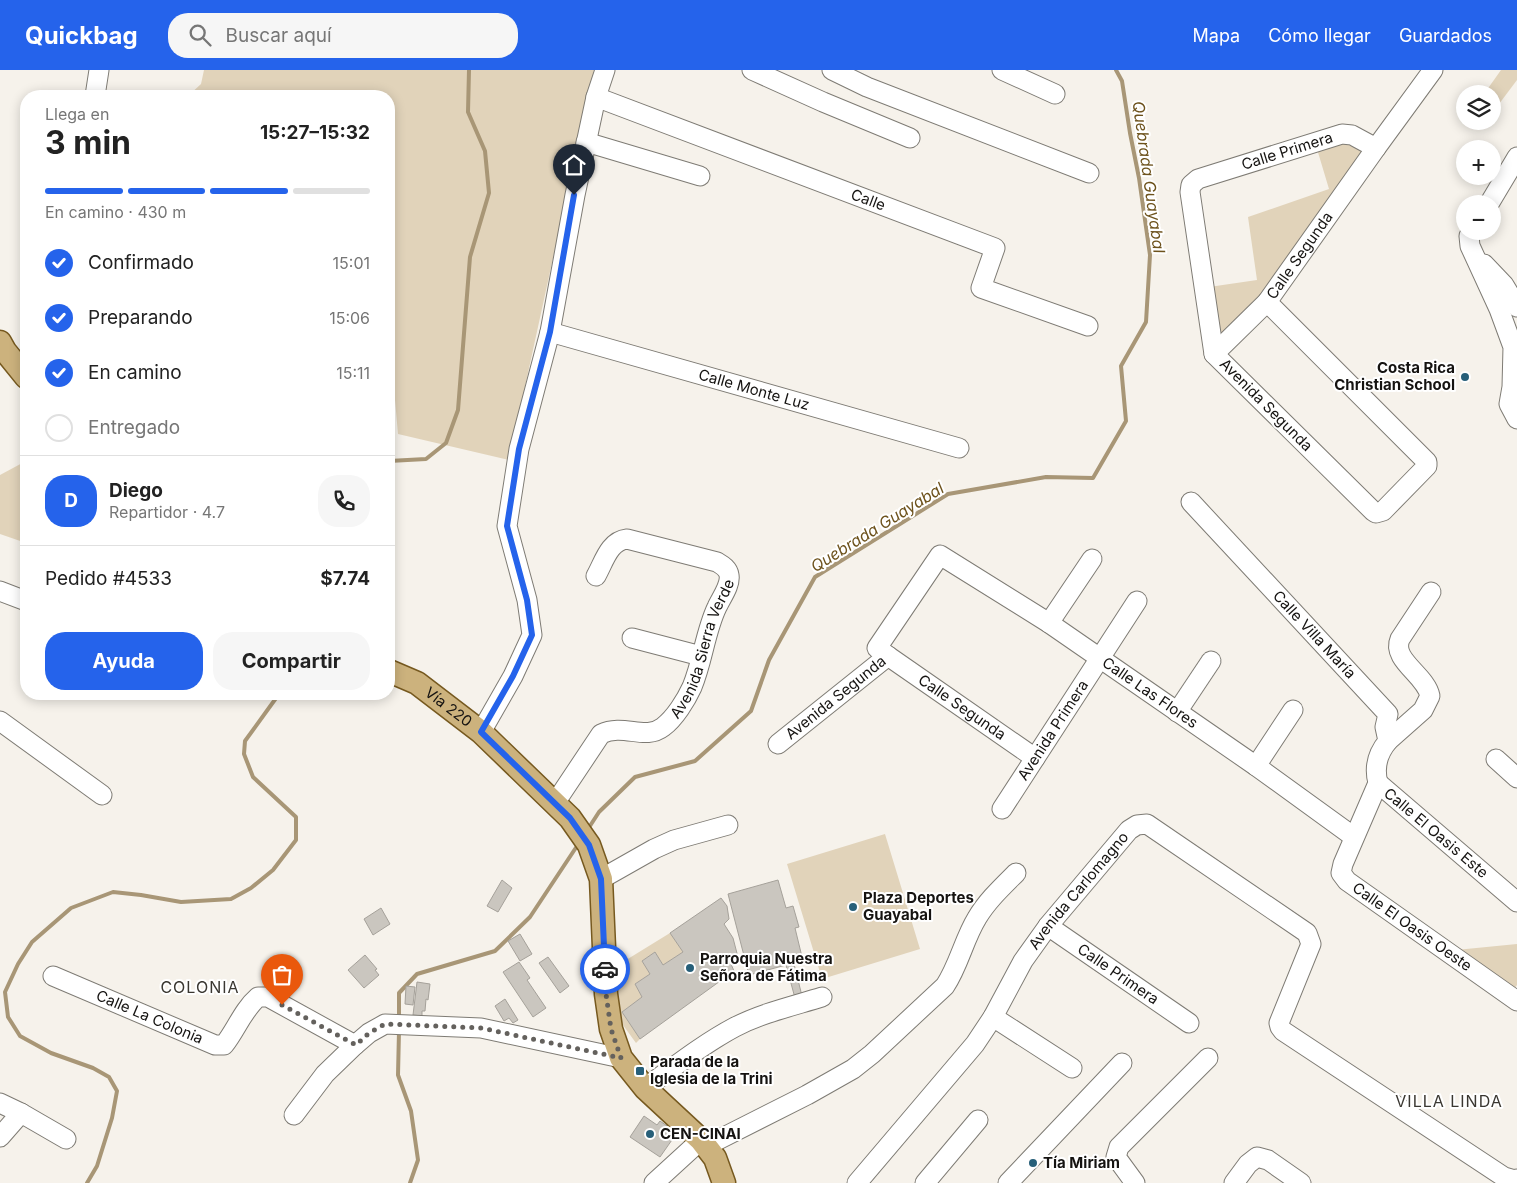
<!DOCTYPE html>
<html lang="es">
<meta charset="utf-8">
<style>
body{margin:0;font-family:Inter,sans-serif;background:#f6f6f6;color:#222;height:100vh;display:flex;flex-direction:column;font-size:19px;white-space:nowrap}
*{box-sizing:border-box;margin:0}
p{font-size:16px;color:#767676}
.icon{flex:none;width:28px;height:28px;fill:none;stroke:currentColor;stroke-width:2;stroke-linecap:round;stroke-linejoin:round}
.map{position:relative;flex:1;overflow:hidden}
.panel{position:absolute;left:20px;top:20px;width:375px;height:610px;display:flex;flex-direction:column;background:#fff;border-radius:20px;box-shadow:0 2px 12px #0003}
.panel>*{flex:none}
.buttons{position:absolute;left:1456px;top:15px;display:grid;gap:10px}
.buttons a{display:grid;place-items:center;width:45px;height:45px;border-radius:50%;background:#fff;box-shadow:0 2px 12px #0003;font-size:25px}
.pin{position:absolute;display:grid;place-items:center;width:42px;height:42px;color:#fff;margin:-51px -21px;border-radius:50% 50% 50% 0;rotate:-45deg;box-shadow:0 0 5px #0007}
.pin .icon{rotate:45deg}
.courier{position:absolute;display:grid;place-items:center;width:50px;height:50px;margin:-25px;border:4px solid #2563eb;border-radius:50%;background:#fff;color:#222;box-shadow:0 1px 6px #0007}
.overview em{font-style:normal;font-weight:700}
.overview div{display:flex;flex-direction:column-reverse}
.overview{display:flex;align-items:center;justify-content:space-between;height:85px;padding:0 25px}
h1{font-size:32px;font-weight:700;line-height:38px}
.bar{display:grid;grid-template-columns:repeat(4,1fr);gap:8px 5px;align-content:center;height:60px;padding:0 25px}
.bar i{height:6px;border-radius:4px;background:#e0e0e0}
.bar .active{background:#2563eb}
.bar p{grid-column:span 4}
.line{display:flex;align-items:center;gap:12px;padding:0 25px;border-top:1px solid #e0e0e0}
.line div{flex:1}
.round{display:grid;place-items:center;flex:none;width:52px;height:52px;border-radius:20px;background:#f6f6f6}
ol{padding:0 25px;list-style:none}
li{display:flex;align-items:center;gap:15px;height:55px}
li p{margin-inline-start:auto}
li .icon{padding:5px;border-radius:50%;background:#2563eb;color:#fff;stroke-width:4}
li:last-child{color:#767676}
li i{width:28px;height:28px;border:2px solid #e0e0e0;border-radius:50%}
.action{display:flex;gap:10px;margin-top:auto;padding:10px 25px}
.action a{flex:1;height:58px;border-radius:20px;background:#2563eb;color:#fff;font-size:20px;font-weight:700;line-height:58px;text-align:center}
.action a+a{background:#f6f6f6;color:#222}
header{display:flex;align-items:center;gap:30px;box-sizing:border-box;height:70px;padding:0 25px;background:#2563eb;color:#fff}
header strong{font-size:24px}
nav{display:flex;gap:28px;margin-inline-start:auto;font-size:18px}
.search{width:350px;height:45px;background:#f6f6f6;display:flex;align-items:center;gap:12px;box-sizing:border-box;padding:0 18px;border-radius:20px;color:#767676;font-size:19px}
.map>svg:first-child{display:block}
</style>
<header>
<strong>Quickbag</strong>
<div class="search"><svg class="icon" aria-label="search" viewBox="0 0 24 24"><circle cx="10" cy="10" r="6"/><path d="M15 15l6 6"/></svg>Buscar aquí</div>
<nav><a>Mapa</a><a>Cómo llegar</a><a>Guardados</a></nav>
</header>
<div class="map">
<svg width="1517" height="1113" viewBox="0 0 1517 1113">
<rect width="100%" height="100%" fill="#f6f2eb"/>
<path fill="#e1d3ba" d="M204,0H594L509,390L398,364L389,262V26H188L201,14Z
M1501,0H1517V10L1493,42L1492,24H1484Z
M1344,69L1362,80V88L1269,222L1218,272L1209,217L1257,210L1248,147L1329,119L1317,79Z
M26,391V473L0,464V405Z
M885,764L920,879L822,909L787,794Z
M670,863L683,882L663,895L655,882L642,891L650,904L635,914L642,927L622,942L640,969L636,973L615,944L614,938L618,895Z
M1517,874V915L1514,919L1456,880Z"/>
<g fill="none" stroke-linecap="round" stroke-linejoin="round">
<path stroke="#a89676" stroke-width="4" d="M389,391L426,389L446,373L458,340L470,187L489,123L485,81L468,42L469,0
M588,759L599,742L635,707L695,691L751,641L769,590L815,507L948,424L1046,407L1093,408L1126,351L1121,296L1146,252L1150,185L1139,108L1130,63L1122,11L1116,0
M399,949V923L417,904L495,881L530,847L579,773
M399,961L398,1005L411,1041L418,1090L410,1113
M87,1113L97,1096L112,1048L117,1021L109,1007L93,998L51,983L20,966L8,947L5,922L18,894L32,872L71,838L113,822L141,825L181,832L231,829L251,818L273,800L296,770V747L253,707L244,684L245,671L279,624"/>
</g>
<path fill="#cac6bf" stroke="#a5a19a" d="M502,810L512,818L498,842L487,836Z
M778,810L786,838L793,836L799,857L795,858L803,891L794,894L802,926L795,928L786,895L749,905L728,824Z
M721,828L727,836L729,849L724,854L733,868L739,891L731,894L734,901L640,969L622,942L642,927L635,914L650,904L642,891L655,882L663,895L683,882L670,863Z
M381,838L390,854L373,865L364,849Z
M520,864L532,884L520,891L508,871Z
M365,885L377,899L375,900L379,905L364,918L348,900Z
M548,887L569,916L560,923L539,893Z
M519,892L530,908L527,910L546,938L533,947L503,902Z
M417,912L430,914L428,930L426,929L425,941H422V946L413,945Z
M406,916L415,917L413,935L405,934Z
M505,929L518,950L513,953L509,948L504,951L495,936Z
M644,1046L657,1055L660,1051L667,1056L664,1060L674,1067L660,1087L630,1067Z"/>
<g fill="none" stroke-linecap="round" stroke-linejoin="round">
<defs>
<g id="minor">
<path d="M752,0L823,32L910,68"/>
<path d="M832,0L867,17L1089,103"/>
<path d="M1002,0L1055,24"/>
<path d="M95,26L99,0"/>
<path id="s1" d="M596,27L995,178L981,218L1088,256"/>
<path d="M586,72L700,106"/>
<path d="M1489,134L1517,87"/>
<path d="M1472,161L1469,166L1470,176L1499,239L1513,277L1512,317L1509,334L1517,349"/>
<path d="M1484,194L1504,215L1517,237"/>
<path id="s2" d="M1267,232L1427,392V396L1383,441L1376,443L1373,441L1214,284L1190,122L1191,115L1198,109L1342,64L1352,65L1376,78L1433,0"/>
<path id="s3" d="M550,262L959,378"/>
<path id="s4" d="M1214,284L1267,232L1376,78"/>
<path id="s5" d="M1191,432L1388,644L1385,657L1388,671C1377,684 1374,698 1378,713"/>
<path d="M0,521L26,531"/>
<path d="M1049,553L1092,489"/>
<path d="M632,568L701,586"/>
<path id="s6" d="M888,586L1035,688"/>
<path d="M1177,642L1211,591"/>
<path d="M0,651L102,725"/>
<path d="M481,662L513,606L532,565L527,530L507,456L519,379L550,262L575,125L596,27L605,0"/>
<path d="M1388,671L1423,640L1430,626C1426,605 1391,590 1400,569L1431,522"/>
<path id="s7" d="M778,674L888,586L877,578L940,485L1049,553L1256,696L1354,767"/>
<path d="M1496,689L1517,708"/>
<path d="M1256,696L1293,640"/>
<path id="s8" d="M555,733L601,664C624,653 645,671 663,657C675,648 686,630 692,617C703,591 705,562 717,537C721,528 731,515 729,505C728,498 722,495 717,492L627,469C609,471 604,492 596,506"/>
<path id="s9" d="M1002,739L1137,531"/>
<path d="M601,809L654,779L674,770L728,755"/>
<path id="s10" d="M1517,832L1378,713L1343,794L1341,803L1347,811L1517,931"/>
<path id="s11" d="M1048,856L1189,953"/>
<path id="s12" d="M53,906L215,975H224C236,960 243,940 258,927H268L355,975L369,963L385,954L481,958L621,988"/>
<path d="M993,947L1072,998"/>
<path d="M645,1018C674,997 703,974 735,957C762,943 793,936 822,927"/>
<path d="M0,1033L21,1043L66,1069"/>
<path d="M294,1045L325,1004L355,975"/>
<path d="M0,1067L21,1043"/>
<path d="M706,1076L807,1025L853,999L872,984L945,916C959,895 964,869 977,848C987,831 1002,817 1016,803"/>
<path d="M654,1113L701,1070"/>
<path id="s13" d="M857,1113L975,974L993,947L1023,891L1048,856L1129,760L1137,755L1147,754L1307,863L1311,874L1279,953L1280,957L1283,961L1504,1107L1515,1110L1517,1109"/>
<path d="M925,1113L978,1050"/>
<path d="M1008,1113L1122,993"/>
<path d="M1135,1113L1116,1087L1119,1077L1208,988"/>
<path d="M1234,1113L1248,1094L1257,1087L1268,1090L1301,1113"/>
</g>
<g id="major">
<path d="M0,272L5,281L26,307"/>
<path id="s14" d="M389,601L417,613L481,662L570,748L589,775L601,809L606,924L611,959L621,988L645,1018L701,1070L715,1088L724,1113"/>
</g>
</defs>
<use href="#minor" stroke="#7e7b74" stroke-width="21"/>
<use href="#major" stroke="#76591f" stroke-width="25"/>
<use href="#minor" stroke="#fff" stroke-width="19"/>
<use href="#major" stroke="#ccb27d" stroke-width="22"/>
</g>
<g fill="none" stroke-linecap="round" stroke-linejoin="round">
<path stroke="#64615d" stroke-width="5" stroke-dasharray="0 9" d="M282,935L356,975L369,963L385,954L481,958L621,988L611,959L606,924L605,899"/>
<path stroke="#2563eb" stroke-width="6" d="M574,125L550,262L519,379L507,456L527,530L532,565L513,606L481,662L570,748L589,775L601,809L605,899"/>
</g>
<g fill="#275f79" stroke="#fff" stroke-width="2">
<circle cx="1465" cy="307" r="5"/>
<circle cx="853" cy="837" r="5"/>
<circle cx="690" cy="898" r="5"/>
<rect x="635" y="996" width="10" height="10" rx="2.5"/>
<circle cx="650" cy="1064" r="5"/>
<circle cx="1033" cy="1093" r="5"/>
</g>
<g text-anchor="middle" stroke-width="4" stroke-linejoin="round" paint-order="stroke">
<g font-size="15" fill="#151311" stroke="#fff">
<text dy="5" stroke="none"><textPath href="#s2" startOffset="801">Calle Primera</textPath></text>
<text dy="5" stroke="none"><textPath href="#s1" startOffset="291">Calle</textPath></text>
<text dy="5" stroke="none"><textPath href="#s4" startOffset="131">Calle Segunda</textPath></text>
<text dy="5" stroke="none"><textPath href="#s3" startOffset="212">Calle Monte Luz</textPath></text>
<text transform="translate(1266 335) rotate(45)" y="5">Avenida Segunda</text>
<text dy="5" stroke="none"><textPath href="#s5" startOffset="181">Calle Villa María</textPath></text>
<text dy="5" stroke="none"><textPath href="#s8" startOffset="236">Avenida Sierra Verde</textPath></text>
<text dy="5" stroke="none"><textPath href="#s7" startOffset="518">Calle Las Flores</textPath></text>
<text dy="5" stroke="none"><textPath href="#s7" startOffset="74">Avenida Segunda</textPath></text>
<text dy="5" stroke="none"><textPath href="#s14" startOffset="70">Vía 220</textPath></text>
<text dy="5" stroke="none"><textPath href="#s6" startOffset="90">Calle Segunda</textPath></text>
<text dy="5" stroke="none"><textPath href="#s9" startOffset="94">Avenida Primera</textPath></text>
<text transform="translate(1436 763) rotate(40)" y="5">Calle El Oasis Este</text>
<text dy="5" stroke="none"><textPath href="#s13" startOffset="368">Avenida Carlomagno</textPath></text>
<text dy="5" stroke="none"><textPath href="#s10" startOffset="370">Calle El Oasis Oeste</textPath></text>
<text dy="5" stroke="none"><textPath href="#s11" startOffset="85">Calle Primera</textPath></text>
<text dy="5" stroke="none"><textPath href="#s12" startOffset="105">Calle La Colonia</textPath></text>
</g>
<g font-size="15" font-weight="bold" fill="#151311" stroke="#fff" text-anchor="start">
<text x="1455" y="303" text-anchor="end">Costa Rica<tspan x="1455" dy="17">Christian School</tspan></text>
<text x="863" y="833">Plaza Deportes<tspan x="863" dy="17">Guayabal</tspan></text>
<text x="700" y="894">Parroquia Nuestra<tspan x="700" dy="17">Señora de Fátima</tspan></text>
<text x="650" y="997">Parada de la<tspan x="650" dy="17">Iglesia de la Trini</tspan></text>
<text x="660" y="1069">CEN-CINAI</text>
<text x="1043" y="1098">Tía Miriam</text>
</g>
<g font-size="16" font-style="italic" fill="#6d521c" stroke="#fff">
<text transform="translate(1149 107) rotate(82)" y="6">Quebrada Guayabal</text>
<text transform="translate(877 457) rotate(-32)" y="6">Quebrada Guayabal</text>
</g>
<g font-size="16" letter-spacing="1" fill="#3a3731" stroke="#fff">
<text x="200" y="923">COLONIA</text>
<text x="1449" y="1037">VILLA LINDA</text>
</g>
</g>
</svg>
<div class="buttons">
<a><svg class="icon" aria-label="layers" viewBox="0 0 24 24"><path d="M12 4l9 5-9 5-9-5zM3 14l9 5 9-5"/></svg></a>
<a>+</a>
<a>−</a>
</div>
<div class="pin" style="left:282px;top:935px;background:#ea580c"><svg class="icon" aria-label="bag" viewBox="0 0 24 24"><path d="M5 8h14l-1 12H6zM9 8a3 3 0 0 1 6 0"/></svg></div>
<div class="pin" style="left:574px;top:125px;background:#1f2937"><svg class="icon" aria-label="home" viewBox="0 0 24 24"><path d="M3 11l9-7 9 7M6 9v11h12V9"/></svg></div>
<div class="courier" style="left:605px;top:899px"><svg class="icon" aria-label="car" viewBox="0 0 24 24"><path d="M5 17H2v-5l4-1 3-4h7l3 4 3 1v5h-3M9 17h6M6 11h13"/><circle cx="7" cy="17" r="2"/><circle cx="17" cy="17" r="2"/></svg></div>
<section class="panel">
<div class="overview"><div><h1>3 min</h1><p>Llega en</p></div><em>15:27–15:32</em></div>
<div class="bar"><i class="active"></i><i class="active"></i><i class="active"></i><i></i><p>En camino · 430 m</p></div>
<ol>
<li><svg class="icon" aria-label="check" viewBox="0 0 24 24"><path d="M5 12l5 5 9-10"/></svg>Confirmado<p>15:01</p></li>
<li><svg class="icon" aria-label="check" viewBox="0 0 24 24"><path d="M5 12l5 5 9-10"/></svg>Preparando<p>15:06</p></li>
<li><svg class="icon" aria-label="check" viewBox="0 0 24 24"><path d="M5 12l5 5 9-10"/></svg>En camino<p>15:11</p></li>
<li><i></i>Entregado</li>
</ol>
<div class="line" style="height:90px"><b class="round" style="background:#2563eb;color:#fff">D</b><div><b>Diego</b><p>Repartidor · 4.7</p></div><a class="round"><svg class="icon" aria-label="phone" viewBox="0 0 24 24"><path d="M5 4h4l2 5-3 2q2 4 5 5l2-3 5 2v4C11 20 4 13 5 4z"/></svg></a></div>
<div class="line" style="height:65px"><div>Pedido #4533</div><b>$7.74</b></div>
<div class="action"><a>Ayuda</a><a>Compartir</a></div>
</section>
</div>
